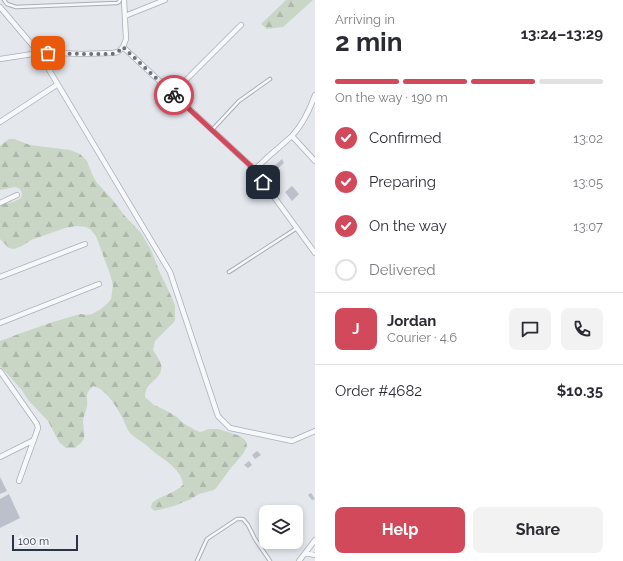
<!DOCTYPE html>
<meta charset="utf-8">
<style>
body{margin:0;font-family:Raleway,sans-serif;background:#f2f2f3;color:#2b2b33;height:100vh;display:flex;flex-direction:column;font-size:15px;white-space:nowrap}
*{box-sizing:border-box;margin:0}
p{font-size:13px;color:#7c7c81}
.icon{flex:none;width:22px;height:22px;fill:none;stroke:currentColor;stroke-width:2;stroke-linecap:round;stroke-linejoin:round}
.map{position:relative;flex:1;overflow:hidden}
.side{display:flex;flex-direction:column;background:#fff;width:308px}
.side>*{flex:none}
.buttons{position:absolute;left:259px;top:505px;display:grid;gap:8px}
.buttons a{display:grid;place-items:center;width:44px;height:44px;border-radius:8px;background:#fff;box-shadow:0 2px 6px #0003;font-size:20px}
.scale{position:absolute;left:12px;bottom:10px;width:66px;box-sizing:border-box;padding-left:4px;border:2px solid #2b3445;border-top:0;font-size:11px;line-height:14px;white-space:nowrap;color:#2b3445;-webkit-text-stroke:3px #f4f6f9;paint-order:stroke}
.pin{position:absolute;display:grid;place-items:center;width:34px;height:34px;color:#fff;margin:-17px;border-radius:8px;box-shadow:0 2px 6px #0006}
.courier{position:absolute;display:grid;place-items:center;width:40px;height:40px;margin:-20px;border:3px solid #d1495b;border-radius:50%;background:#fff;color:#222;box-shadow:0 1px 5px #0007}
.summary em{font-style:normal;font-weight:700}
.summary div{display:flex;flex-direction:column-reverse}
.summary{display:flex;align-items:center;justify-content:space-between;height:68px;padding:0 20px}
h1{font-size:26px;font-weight:700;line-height:30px}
.bar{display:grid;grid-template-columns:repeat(4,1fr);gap:6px 4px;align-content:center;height:48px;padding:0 20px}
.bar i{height:5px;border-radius:3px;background:#e1e1e2}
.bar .selected{background:#d1495b}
.bar p{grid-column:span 4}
.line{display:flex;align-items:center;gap:10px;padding:0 20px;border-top:1px solid #e1e1e2}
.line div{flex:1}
.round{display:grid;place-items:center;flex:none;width:42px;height:42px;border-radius:8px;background:#f2f2f3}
ol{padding:0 20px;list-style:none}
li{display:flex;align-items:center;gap:12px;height:44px}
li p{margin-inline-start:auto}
li .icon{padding:4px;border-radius:50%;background:#d1495b;color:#fff;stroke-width:4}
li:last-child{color:#7c7c81}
li i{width:22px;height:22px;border:2px solid #e1e1e2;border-radius:50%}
.action{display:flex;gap:8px;margin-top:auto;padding:8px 20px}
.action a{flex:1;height:46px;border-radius:8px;background:#d1495b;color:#fff;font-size:16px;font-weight:700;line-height:46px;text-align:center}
.action a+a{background:#f2f2f3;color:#2b2b33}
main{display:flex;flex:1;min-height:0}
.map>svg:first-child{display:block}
</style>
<main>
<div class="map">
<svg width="315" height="561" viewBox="0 0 315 561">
<defs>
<pattern id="forest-firs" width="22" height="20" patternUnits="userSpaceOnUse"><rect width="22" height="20" fill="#c9d6c5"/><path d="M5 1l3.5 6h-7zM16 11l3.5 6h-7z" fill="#adb8ab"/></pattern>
</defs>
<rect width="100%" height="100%" fill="#e4e7ec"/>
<path fill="url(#forest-firs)" d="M286,0H313L283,27L267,29L261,24Z
M9,139H14L30,145L70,150L80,154L87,161L92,174L97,183L112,199L124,215L141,233L151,250L160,273L167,287L175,305V321L155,341L153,350C156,355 159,359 161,364C164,378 148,382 146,391C145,393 145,396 145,397L154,405L165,410L177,417L183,423L195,430L200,432L204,431L208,429H218L240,436L246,441L247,446L243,454L230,469L217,487L214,490L199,494L191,499L174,506L155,511L151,508L152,503C161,495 174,494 183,485C182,470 166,461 154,452C150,449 147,445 142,442C138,439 134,437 130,433C126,428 125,422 122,417C116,406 106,389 93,386C82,396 90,399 86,410C85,414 83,417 83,422C83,427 85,433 84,438C83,442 78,445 75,448H66L59,442L48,421L29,401L21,389L0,366V341L24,332L50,323L80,314L87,315L92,314L101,309L108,303L111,299L113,285L110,274L96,236L90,229L86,227L76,226L65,228L31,240L22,246L14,249L9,248L0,239V205L13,202L21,198L22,193L20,189L15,187L0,190V146Z"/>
<path fill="#bbc0ca" d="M282,159L284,163L276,170L273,167Z
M292,186L299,194L292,201L285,192Z
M257,451L261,455L255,459L252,455Z
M249,461L252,465L248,468L244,465Z
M0,477L7,491L0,494Z
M311,493L315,499L312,500L308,495Z
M9,494L20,518L0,528V499Z"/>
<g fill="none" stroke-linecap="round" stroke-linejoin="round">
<defs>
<path id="service" d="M4,0L7,4L16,7L117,3L119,2L120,0
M212,130L239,101L270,79
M229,272L297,228
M197,561L207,539L237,519H243L248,525L255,539L270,561"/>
<path id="minor" d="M0,7L39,53L170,272L218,416L230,428L292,441L315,431
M125,16L165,0
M123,47L253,168L315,253
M0,59L39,53H57L82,54L112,53L118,52L123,47L126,39L124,0
M173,93L241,25
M0,122L55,86L57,84
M292,136C302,125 310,109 315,95
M254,170L268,157L292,136L315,161
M0,203L17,195
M0,277L85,244
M0,323L99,284
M0,371L37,424L38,428L19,481
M0,457L34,440
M305,553L315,555
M299,561L315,540"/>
</defs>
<use href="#service" stroke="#a9aeb7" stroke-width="4.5"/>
<use href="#minor" stroke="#a9aeb7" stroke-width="6"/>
<use href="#service" stroke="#f7f8fa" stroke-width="2.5"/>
<use href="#minor" stroke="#f7f8fa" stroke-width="4.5"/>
</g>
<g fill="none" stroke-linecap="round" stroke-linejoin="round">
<path stroke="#6c737f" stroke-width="4" stroke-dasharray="0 7.2" d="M48,53L82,54H112L118,52L123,47L174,95"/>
<path stroke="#d1495b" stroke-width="5" d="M174,95L253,168L263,182"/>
</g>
</svg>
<div class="buttons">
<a><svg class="icon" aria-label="layers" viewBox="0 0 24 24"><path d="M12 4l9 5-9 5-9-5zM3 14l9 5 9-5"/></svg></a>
</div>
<div class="scale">100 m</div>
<div class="pin" style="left:48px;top:53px;background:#ea580c"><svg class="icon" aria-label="bag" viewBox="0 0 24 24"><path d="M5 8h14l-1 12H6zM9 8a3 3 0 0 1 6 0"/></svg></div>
<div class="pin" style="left:263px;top:182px;background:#1f2937"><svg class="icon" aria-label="home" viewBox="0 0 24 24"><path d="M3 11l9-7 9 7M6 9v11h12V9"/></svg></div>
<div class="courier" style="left:174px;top:95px"><svg class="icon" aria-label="bike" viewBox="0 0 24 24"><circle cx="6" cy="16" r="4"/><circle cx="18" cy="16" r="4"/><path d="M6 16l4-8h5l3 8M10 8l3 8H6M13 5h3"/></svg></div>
</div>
<section class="side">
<div class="summary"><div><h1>2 min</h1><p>Arriving in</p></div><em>13:24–13:29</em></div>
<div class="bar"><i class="selected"></i><i class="selected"></i><i class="selected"></i><i></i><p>On the way · 190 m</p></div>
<ol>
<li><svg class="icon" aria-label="check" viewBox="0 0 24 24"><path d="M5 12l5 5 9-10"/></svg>Confirmed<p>13:02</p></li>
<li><svg class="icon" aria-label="check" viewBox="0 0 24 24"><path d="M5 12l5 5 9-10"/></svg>Preparing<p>13:05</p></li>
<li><svg class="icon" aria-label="check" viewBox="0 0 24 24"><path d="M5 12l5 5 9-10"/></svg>On the way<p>13:07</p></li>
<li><i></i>Delivered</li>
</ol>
<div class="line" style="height:72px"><b class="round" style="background:#d1495b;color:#fff">J</b><div><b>Jordan</b><p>Courier · 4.6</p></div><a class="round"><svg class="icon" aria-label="chat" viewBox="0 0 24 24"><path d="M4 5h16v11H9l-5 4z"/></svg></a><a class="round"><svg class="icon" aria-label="phone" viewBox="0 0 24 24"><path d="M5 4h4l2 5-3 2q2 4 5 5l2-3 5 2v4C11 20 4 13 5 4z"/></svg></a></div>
<div class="line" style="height:52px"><div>Order #4682</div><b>$10.35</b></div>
<div class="action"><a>Help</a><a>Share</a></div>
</section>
</main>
